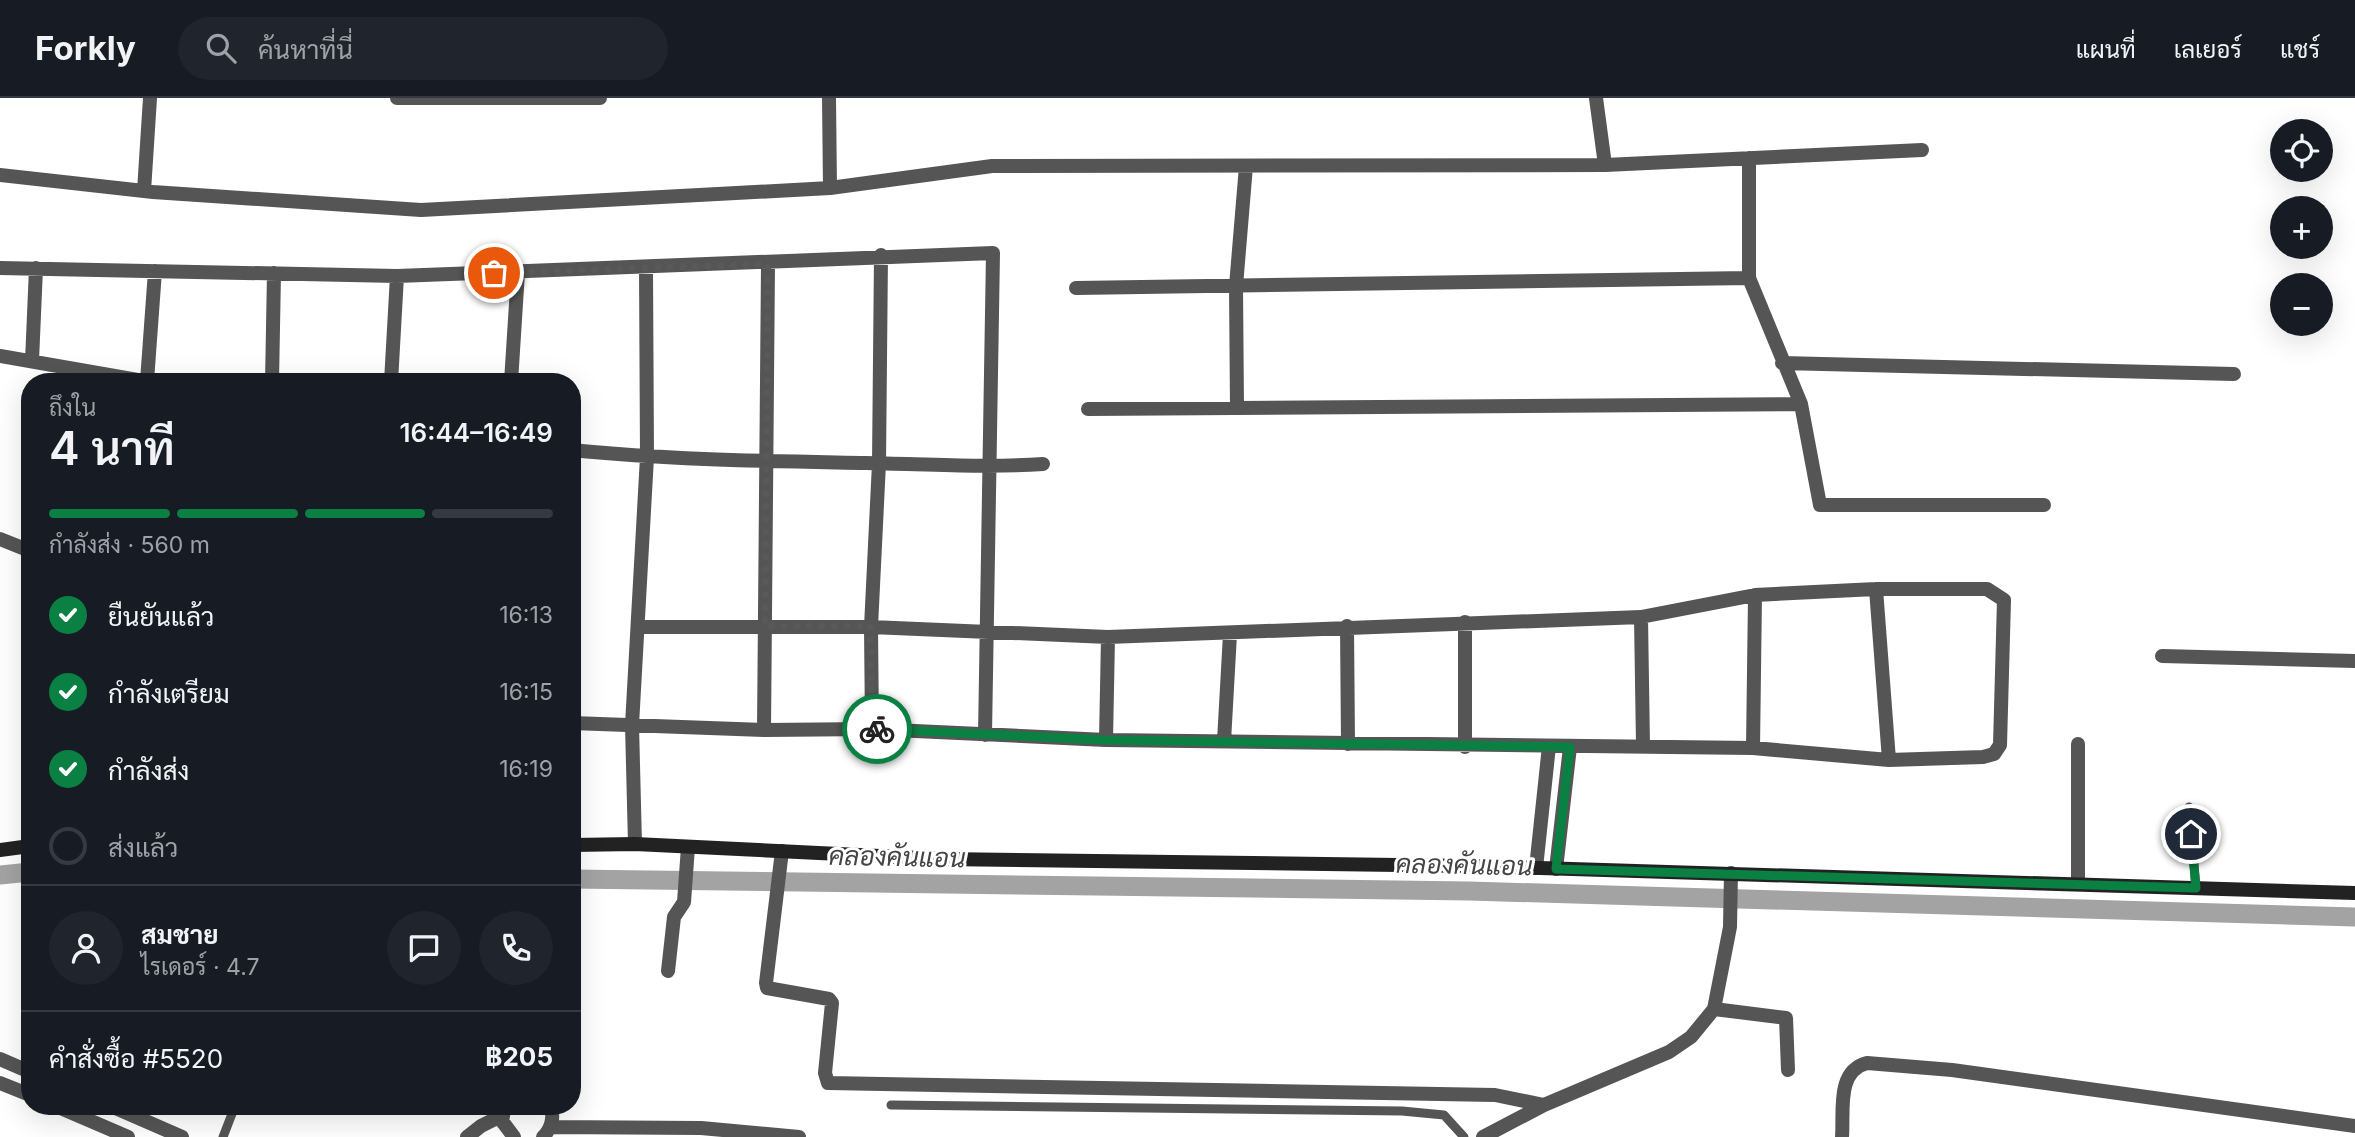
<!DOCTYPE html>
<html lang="th">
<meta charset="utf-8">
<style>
body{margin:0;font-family:Inter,Sarabun,sans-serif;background:#20242c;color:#f1f3f6;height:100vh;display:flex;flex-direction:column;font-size:26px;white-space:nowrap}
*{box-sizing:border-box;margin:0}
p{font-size:23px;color:#9ea1a6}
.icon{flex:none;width:38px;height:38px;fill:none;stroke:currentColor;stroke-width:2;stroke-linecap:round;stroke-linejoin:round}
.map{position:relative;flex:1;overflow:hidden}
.side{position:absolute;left:21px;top:275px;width:560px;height:742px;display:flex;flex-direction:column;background:#171b24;border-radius:28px;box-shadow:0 7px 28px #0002}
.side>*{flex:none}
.controls{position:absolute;left:2270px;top:21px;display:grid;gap:14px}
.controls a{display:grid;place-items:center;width:63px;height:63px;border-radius:50%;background:#171b24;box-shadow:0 7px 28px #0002;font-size:35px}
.pin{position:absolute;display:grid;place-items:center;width:60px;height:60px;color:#fff;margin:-30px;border:4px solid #fff;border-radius:50%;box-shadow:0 2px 7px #0007}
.courier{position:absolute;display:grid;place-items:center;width:70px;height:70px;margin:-35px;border:5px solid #0b8043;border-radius:50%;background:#fff;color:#222;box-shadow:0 2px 9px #0007}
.overview em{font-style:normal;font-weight:600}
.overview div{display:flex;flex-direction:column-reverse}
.overview{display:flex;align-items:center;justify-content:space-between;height:119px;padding:0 28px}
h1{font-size:46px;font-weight:600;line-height:52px}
.bar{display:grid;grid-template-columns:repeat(4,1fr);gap:10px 7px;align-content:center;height:84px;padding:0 28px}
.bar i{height:9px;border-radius:5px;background:#363941}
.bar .active{background:#0b8043}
.bar p{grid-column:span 4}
.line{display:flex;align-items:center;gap:18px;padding:0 28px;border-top:2px solid #363941}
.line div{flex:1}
.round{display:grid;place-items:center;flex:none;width:74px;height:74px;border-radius:37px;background:#20242c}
ol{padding:0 28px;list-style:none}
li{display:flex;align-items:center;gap:21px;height:77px}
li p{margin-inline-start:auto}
li .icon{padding:7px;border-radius:50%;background:#0b8043;color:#fff;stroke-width:4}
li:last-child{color:#9ea1a6}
li i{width:38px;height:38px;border:4px solid #363941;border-radius:50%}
header{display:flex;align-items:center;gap:42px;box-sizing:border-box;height:98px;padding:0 35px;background:#171b24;border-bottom:2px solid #363941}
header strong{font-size:33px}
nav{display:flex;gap:38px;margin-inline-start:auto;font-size:24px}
.search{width:490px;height:63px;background:#20242c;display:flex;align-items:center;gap:18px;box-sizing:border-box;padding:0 24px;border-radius:38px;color:#9ea1a6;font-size:26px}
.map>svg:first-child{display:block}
</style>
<header>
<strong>Forkly</strong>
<div class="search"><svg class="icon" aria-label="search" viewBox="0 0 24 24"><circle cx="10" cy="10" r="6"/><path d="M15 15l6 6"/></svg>ค้นหาที่นี่</div>
<nav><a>แผนที่</a><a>เลเยอร์</a><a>แชร์</a></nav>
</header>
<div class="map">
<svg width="2355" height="1039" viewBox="0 0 2355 1039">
<rect width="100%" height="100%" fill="#fff"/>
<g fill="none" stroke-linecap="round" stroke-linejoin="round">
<path stroke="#a3a3a3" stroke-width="19" d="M0,777L30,774
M572,781L1469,793L2355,819"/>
<path stroke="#555" stroke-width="9" d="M2189,709L2196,790
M891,1007L1402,1013L1444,1017L1464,1039
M223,1039L235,1008"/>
<path stroke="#555" stroke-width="14" d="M397,0H600
M829,0L830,90
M1596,0L1605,67
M1749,60V180L1801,306L1820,407H2044
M0,77L153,94L421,112L830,90L992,68L1605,67L1922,52
M144,93L150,0
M0,170L397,178L993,155L985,637
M1076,190L1749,180
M0,258L149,284
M32,263L36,170
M1782,265L2234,276
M147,283L155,173
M272,284L274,175
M391,284L397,178
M511,284L518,174
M1237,310L1236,188L1246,68
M1088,311L1801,306
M572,352C670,362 768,363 866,365C926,366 984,370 1043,366
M0,441L30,453
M1876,491L1889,662
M1641,519L1643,648
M1347,528L1348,646
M2162,558L2355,563
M572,625L764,632L872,631L1106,642L1753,650L1889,662L1983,659L1994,656L2000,647L2004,502L1987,491H1876L1755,497L1641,519L1108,539L871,529H638
M872,631L871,529L879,365L881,157
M764,632L768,166
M1106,642L1108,539
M1224,643L1230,536
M2078,646V785
M1465,649V524
M1753,650L1755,497
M635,746L632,627L647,359L646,170
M782,753L766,885L767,890L829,901L832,905L825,975L828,985L1495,997L1544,1007
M1536,770L1549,648
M1556,771L1570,649
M668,873L674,819L684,804L688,749
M1714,911L1786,920L1788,972
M0,961L30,974
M0,985L30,997
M56,1008L128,1039
M111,1008L182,1039
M505,1008L502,1023L514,1039
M550,1029L701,1030L799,1039
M467,1039L481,1028L501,1018
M543,1039C551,1031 555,1019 550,1008
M1483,1039L1544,1007L1669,954L1691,939L1714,911L1730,829L1731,775
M1842,1039C1844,1013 1836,973 1867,965L1952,972L2355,1028"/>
<path stroke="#222" stroke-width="14" d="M572,747L635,746L942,761L1472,768L2355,795
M0,752L30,748"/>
</g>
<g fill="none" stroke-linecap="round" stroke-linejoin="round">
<path stroke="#595959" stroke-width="7" stroke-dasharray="0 12.6" d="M494,175L768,166L765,528H871L872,631H877"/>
<path stroke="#0b8043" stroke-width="9" d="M877,631L1106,642L1570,649L1556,771L2196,790L2191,736"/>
</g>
<g text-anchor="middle" stroke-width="6" stroke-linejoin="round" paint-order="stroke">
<g font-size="26" font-style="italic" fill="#444" stroke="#fff">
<text transform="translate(897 759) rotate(1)" y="9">คลองคันแอน</text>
<text transform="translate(1464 767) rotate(1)" y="9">คลองคันแอน</text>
</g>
</g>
</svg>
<div class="controls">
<a><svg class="icon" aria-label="locate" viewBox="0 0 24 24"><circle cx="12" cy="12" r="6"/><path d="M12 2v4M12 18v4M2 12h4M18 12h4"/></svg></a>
<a>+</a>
<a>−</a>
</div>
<div class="pin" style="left:494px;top:175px;background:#ea580c"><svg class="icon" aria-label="bag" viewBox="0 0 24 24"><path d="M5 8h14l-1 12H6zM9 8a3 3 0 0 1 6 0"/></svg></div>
<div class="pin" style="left:2191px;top:736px;background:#1f2937"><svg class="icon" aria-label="home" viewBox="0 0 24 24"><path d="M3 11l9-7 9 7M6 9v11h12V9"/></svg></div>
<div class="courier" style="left:877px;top:631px"><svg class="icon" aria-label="bike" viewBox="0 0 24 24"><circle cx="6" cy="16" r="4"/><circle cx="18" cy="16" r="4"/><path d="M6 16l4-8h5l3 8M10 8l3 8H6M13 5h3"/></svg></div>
<section class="side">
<div class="overview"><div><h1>4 นาที</h1><p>ถึงใน</p></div><em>16:44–16:49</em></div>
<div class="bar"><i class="active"></i><i class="active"></i><i class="active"></i><i></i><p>กำลังส่ง · 560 m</p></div>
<ol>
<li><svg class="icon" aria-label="check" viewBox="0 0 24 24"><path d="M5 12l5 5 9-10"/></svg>ยืนยันแล้ว<p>16:13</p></li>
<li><svg class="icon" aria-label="check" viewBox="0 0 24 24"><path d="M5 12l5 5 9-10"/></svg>กำลังเตรียม<p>16:15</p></li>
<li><svg class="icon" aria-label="check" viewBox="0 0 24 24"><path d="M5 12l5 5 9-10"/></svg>กำลังส่ง<p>16:19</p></li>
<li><i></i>ส่งแล้ว</li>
</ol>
<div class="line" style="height:126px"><a class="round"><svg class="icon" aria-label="person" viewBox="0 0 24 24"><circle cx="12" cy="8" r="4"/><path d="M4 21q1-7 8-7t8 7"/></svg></a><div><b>สมชาย</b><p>ไรเดอร์ · 4.7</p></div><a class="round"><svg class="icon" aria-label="chat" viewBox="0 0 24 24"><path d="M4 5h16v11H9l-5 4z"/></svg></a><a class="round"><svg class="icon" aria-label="phone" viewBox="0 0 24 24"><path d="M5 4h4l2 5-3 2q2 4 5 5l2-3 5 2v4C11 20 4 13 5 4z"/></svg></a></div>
<div class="line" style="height:91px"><div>คำสั่งซื้อ #5520</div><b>฿205</b></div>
</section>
</div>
